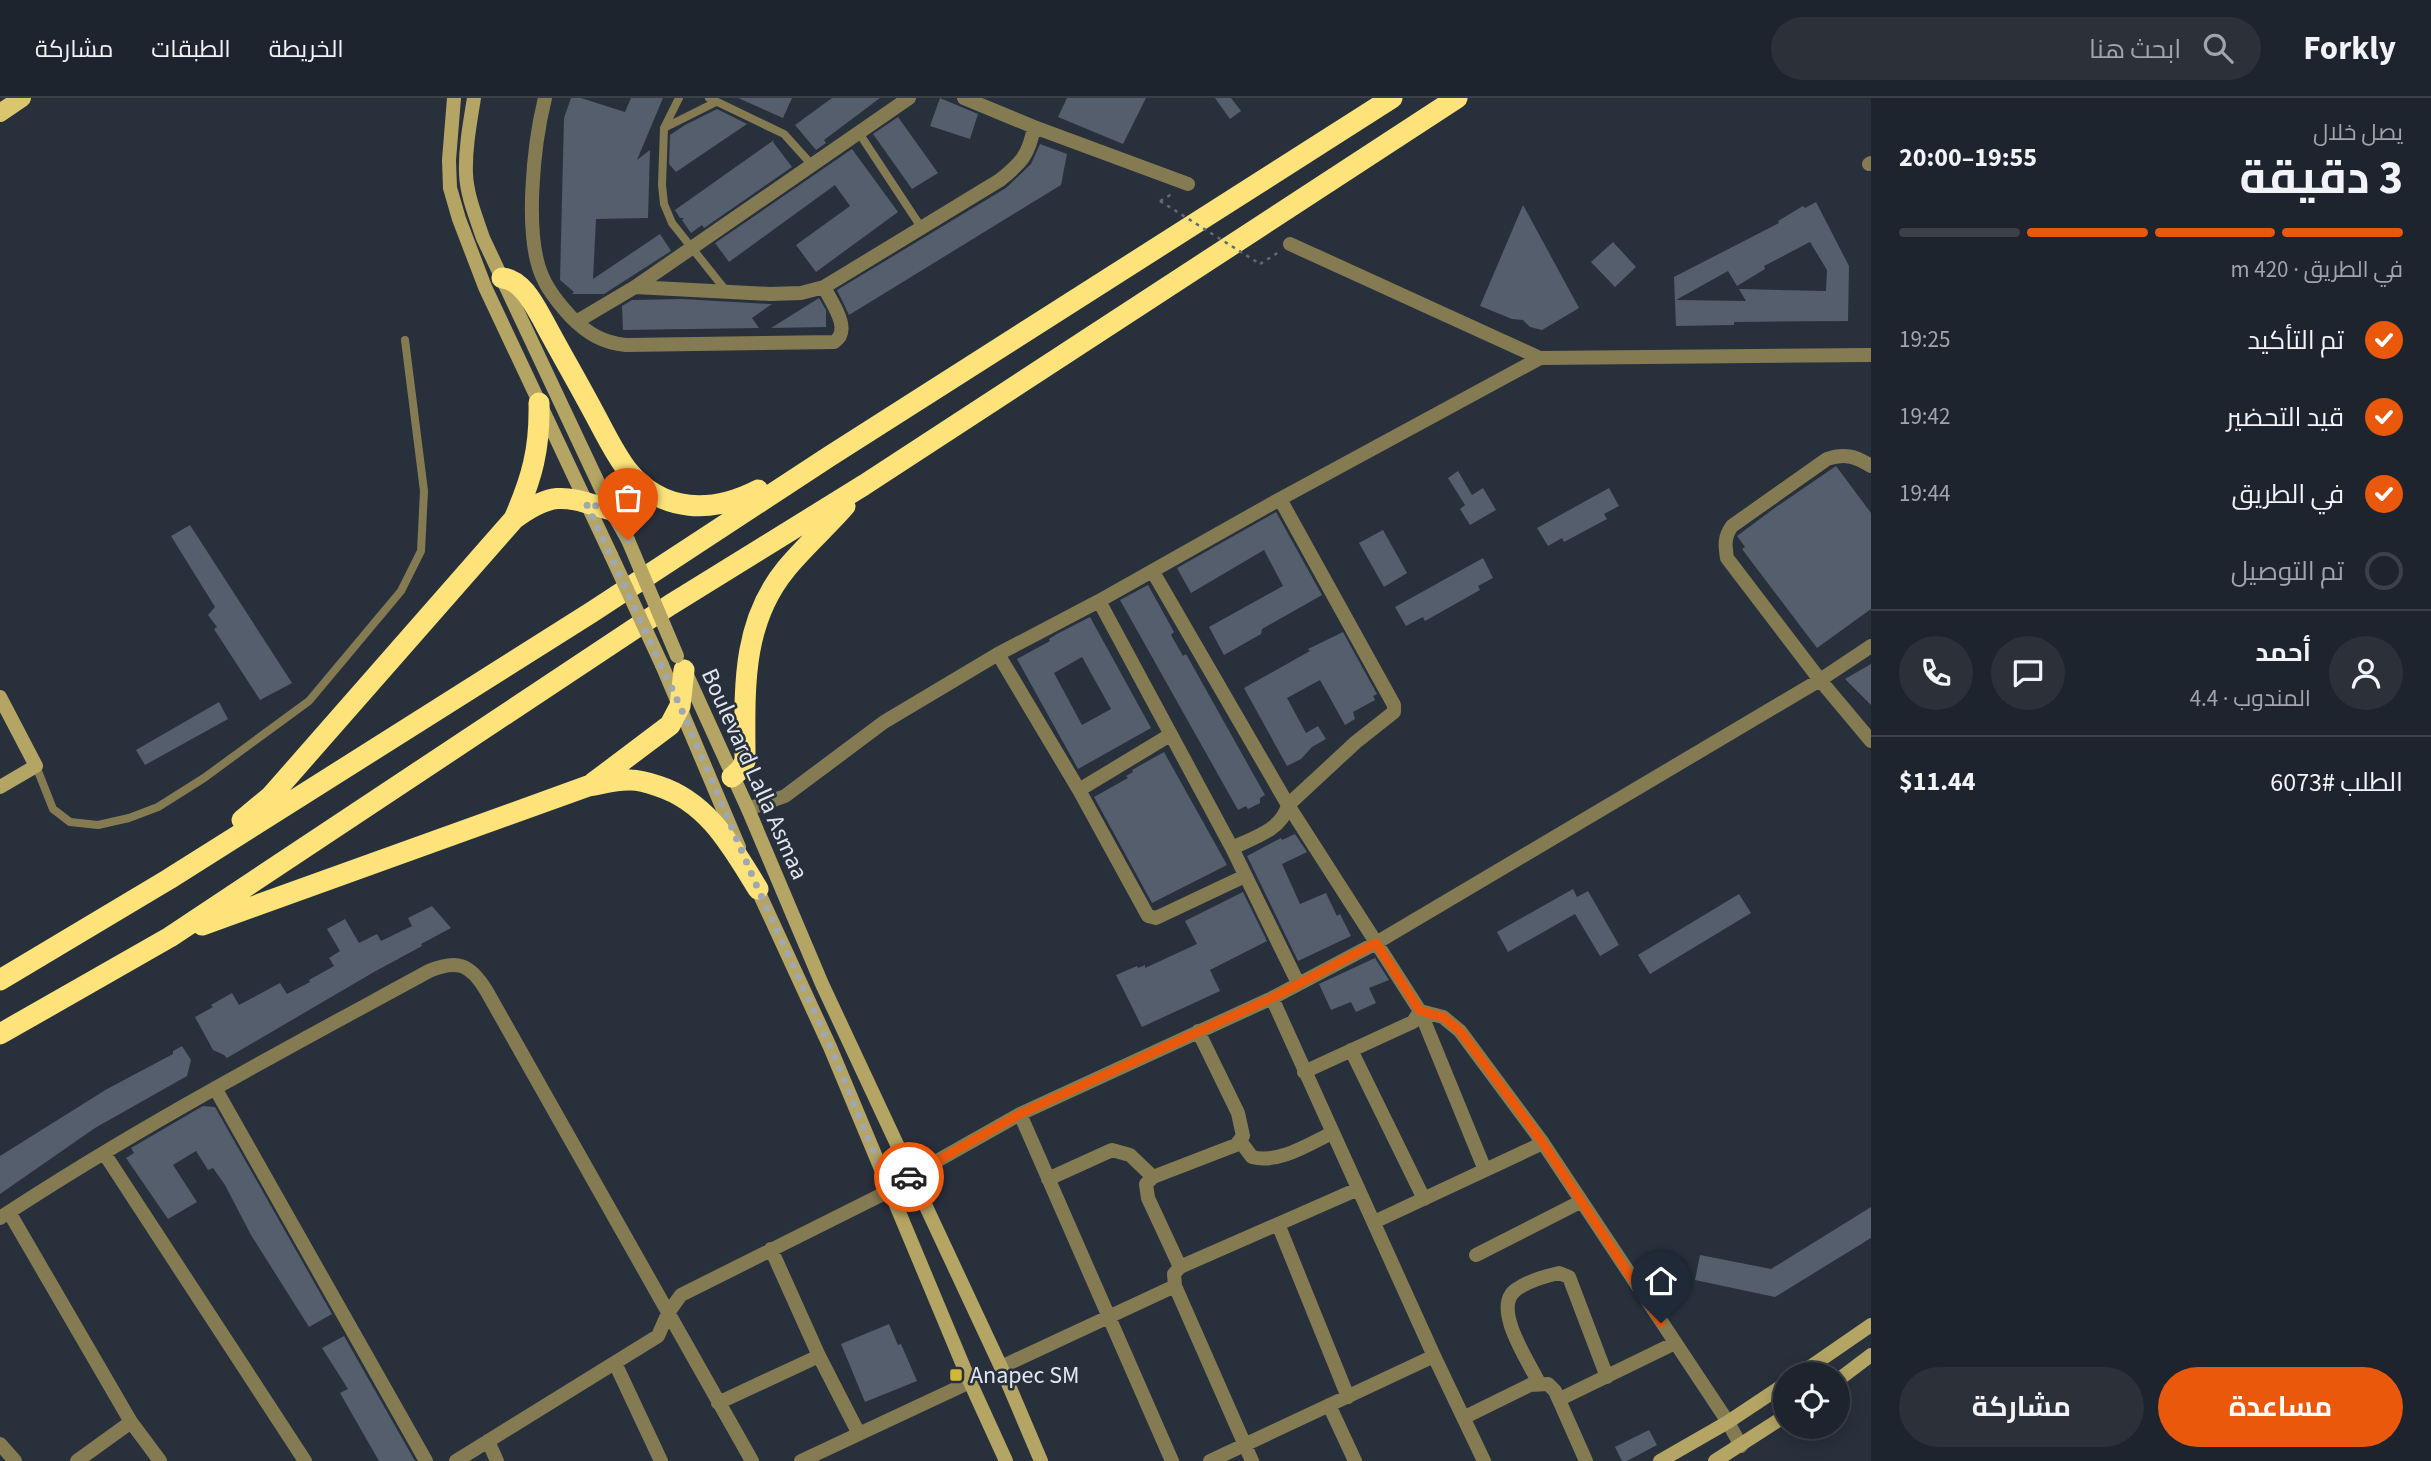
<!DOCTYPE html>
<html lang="ar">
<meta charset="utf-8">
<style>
body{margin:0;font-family:"Source Sans 3",Cairo,sans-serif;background:#2b3039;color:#f1f3f6;direction:rtl;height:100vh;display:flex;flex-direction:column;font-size:26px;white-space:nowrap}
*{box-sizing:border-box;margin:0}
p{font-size:23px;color:#a1a4aa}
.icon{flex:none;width:38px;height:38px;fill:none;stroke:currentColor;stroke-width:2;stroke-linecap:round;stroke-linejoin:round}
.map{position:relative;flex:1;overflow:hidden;direction:ltr}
.sheet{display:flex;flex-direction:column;background:#1e242d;width:560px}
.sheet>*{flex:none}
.fabs{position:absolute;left:1773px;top:1264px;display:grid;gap:14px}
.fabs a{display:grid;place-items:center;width:77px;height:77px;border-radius:50%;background:#1e242d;box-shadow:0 4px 18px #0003,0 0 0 2px #3c4149;font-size:35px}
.pin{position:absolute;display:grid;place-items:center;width:60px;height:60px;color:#fff;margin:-72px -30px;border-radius:50% 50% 50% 0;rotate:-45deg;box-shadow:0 0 7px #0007}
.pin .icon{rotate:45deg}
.courier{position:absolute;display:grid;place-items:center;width:70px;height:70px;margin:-35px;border:5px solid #ea580c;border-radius:50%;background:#fff;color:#222;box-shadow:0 2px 9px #0007}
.headline em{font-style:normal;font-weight:700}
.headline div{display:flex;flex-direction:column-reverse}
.headline{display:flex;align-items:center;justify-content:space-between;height:119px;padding:0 28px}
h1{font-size:46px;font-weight:700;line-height:52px}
.bar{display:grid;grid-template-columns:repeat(4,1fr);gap:10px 7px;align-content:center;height:84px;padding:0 28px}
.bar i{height:9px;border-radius:5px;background:#3c4149}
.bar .active{background:#ea580c}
.bar p{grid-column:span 4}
.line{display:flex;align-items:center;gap:18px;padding:0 28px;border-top:2px solid #3c4149}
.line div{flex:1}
.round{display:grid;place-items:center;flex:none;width:74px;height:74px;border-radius:37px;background:#2b3039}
ol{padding:0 28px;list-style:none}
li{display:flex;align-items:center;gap:21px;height:77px}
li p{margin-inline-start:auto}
li .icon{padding:7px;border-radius:50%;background:#ea580c;color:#fff;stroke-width:4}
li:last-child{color:#a1a4aa}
li i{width:38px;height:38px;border:4px solid #3c4149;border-radius:50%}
.button{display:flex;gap:14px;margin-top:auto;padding:14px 28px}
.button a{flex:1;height:80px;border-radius:42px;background:#ea580c;color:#fff;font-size:28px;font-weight:700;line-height:80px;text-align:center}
.button a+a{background:#2b3039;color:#f1f3f6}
header{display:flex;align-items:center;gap:42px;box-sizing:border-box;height:98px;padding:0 35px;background:#1e242d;border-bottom:2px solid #3c4149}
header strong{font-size:33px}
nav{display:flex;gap:38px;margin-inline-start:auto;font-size:24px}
.search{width:490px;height:63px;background:#2b3039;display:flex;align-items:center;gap:18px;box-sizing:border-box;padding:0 24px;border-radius:38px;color:#a1a4aa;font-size:26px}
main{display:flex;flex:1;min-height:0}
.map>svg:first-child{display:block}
</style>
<header>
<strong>Forkly</strong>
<div class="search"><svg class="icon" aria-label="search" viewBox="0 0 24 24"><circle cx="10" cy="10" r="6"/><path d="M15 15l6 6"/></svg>ابحث هنا</div>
<nav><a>الخريطة</a><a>الطبقات</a><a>مشاركة</a></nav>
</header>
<main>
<section class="sheet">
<div class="headline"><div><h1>3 دقيقة</h1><p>يصل خلال</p></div><em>19:55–20:00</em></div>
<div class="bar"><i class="active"></i><i class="active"></i><i class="active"></i><i></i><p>في الطريق · 420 m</p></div>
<ol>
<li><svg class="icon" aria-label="check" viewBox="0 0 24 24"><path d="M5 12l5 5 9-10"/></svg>تم التأكيد<p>19:25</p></li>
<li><svg class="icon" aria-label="check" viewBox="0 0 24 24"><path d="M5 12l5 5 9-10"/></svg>قيد التحضير<p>19:42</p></li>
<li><svg class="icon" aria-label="check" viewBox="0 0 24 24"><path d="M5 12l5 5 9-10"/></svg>في الطريق<p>19:44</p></li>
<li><i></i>تم التوصيل</li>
</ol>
<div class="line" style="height:126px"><a class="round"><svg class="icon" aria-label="person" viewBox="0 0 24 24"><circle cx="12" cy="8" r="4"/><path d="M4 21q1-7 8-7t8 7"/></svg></a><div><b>أحمد</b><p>المندوب · 4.4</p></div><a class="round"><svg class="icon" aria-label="chat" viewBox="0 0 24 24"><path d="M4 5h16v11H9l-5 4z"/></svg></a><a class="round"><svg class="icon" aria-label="phone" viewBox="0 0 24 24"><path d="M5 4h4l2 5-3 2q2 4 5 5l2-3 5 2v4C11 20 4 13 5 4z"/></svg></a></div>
<div class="line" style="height:91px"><div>الطلب #6073</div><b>$11.44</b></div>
<div class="button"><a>مساعدة</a><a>مشاركة</a></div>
</section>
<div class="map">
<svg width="1871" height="1363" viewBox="0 0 1871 1363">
<rect width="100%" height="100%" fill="#28303c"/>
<path fill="#555e6d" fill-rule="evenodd" d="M571,0H581L625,14L631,0H663L637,62L650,52L648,120L596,121L593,181L660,136L671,153L604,196H572L574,194L560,182L564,20Z
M738,0H792L783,20Z
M832,0H880L824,42L826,45L816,52L795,27Z
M940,0L978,16L970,41L930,28Z
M1067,0H1146L1123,46L1058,19Z
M1215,0H1231L1241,13L1230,21Z
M717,11L747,26L676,74L669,66L670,37L685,27Z
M898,19L938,75L912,91L873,36Z
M774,42L773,44L792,69L704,130L702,127L691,135L682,122L684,120H680L675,112Z
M1040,46L1067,56L1061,87L849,217L837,192L1006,90L1031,66Z
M852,51L898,114L816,174L796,147L850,108L835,87L729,164L715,145Z
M1816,104L1849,168L1848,223L1734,224V227L1676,228L1674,179L1779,125L1778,123L1803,108L1805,110ZM1810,144L1827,172L1826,193L1739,191L1746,203L1676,202L1728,173L1737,188L1765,171L1764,168Z
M1523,107L1579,210L1542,232L1530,229L1523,222L1512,221L1480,208Z
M1613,144L1636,169L1615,189L1591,164Z
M819,200L826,212V229L771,230Z
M682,201L770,206H772L752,220L759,230L623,232L622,208L632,202Z
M1836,368L1871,415V511L1817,550L1742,451L1745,449L1737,438L1776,409Z
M1458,373L1472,397L1483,390L1496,412L1470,427L1460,411L1465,407L1448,380Z
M1609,390L1619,408L1604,416L1607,421L1564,444L1562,440L1548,448L1537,430Z
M1276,414L1322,497L1262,531L1261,536L1224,557L1209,529L1283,488L1264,452L1191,495L1177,470Z
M190,427L292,585L260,602L214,531L217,529L208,517L215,509L171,438Z
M1383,432L1407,475L1384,489L1359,445Z
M1483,460L1493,480L1478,488L1480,492L1425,523L1423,519L1406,528L1395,509Z
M1148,487L1174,534L1171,537L1183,558L1186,556L1265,697L1260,700V705L1248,711L1246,708L1238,712L1120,502Z
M1090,519L1151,630L1078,671L1017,561L1050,543L1049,541L1057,536ZM1082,559L1111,611L1082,627L1054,575Z
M1343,534L1377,596L1373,598L1375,602L1353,614L1355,621L1345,627L1320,582L1287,600L1306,635L1318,628L1326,641L1312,649L1301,661L1287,668L1244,590L1310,553L1308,551Z
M1871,566V607L1845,581Z
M219,604L228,621L145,667L136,652Z
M1164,654L1227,767L1152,805L1094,699L1128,680L1126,678L1133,674L1132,672Z
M1295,736L1307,754L1282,766L1300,806L1326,795L1337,818L1340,816L1351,838L1298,863L1247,758L1281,740L1282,742Z
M1573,791L1577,799L1588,793L1619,847L1600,858L1575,816L1508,854L1497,834Z
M1243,794L1267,843L1210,872L1220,893L1142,929L1116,877L1137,868L1138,870L1145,867V870L1197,846L1185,823Z
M1739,796L1751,815L1650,876L1638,857Z
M432,808L451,830L421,846L422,848L374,874L227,960L224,957L213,952L195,919L213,909L211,907L232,895L239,907L280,885L287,896L310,884L309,882L334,868L329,860L340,853L327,831L345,821L359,845L377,836L381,843L412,828L408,820Z
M1375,860L1389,882L1369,890L1376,905L1356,914L1351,904L1331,912L1319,886Z
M182,948L191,962L187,978L95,1030L0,1096V1058L107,991L173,956V953Z
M203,1008L215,1009L332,1216L309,1229L251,1137L225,1087L213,1070L208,1072L196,1053L173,1067L197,1104L168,1121L126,1060L134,1055L131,1050Z
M1871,1109V1140L1775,1199L1695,1182L1700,1157L1771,1171Z
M889,1226L898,1247L901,1246L917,1283L865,1304L841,1246Z
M344,1238L415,1363H379L340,1295L348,1291L322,1250Z
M1649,1332L1657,1347L1627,1363H1622L1615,1349Z"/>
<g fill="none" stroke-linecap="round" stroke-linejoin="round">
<path stroke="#626974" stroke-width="2.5" stroke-dasharray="3.5 5" stroke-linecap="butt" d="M1160,103L1172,96
M1260,166L1279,154"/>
<path stroke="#857b53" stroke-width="8" d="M679,0L664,30L662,87L664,106L672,125L727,194
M709,0L784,36L812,67
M664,30L716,4
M859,35L921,129
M36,668L53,711L70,724L98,727L129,720L158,709L204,680L309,603L401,493L421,453L424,393L405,242"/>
<path stroke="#857b53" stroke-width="14" d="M545,0C534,44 523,138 543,180C549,194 560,207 571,219C587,235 603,245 626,247L834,244C853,232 831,204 824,189
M964,0L1034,29L1188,86
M1869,66L1871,65
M1290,146L1540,260L1871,257
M635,189L770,196L801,195L824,189L1000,82C1021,65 1029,57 1034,29
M576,224L635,189L909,0
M1871,368C1855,358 1844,355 1827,361L1732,428C1724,439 1725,447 1727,460L1820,582L1871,643
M1153,474L1288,707L1420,913L1485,1072
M1099,503L1232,750L1298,885
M998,556L1079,692L1148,818L1156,820L1245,778
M1079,692L1170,637
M748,711L785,698L884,624L998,556L1099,503L1280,401L1540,260
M1232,750C1253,740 1282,732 1288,707L1356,644L1394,614V607L1280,401
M1272,900L1434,1258L1484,1363
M1351,952L1424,1101
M1304,974L1413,924L1420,913L1443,919L1460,933L1543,1045L1728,1324L1741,1348
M215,990L426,1363
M1020,1016L1172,1363
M1240,1043L1252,1059C1279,1066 1309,1046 1332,1035
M104,1055L305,1363
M1048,1081L1112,1052L1130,1057L1153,1079
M9,1114L131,1324L160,1363
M0,1120C138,1029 284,952 429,873C457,861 470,866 486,892L752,1363
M1374,1124L1543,1045
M1278,1126L1348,1299
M771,1151L819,1258L859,1336
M1476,1157L1580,1104
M1180,1169L1148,1100L1146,1086L1153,1079L1236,1047L1243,1038L1238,1015L1198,933
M615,1265L661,1363
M1001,1269L1175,1188
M1539,1285C1529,1264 1490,1208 1517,1191C1529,1183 1545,1178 1559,1175L1569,1179L1607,1279
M1560,1301L1675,1245
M718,1305L819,1258
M1329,1307L1355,1363
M1465,1319L1530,1287L1548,1286L1555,1293L1586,1363
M488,1343L497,1363
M0,1346L15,1363
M77,1363L131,1324
M456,1363L658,1238L668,1215L681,1197L889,1093L912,1077L1020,1016L1272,900L1376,845L1820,582L1871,548
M801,1363L970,1284
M1210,1363L1434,1258
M1252,1363L1175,1188L1174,1176L1180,1169L1358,1091"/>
<path stroke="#b5a564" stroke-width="14" d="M454,0L449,62L450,90L459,121L485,189L611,457
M474,0C470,25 465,51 466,76C467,98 476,119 483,140L611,412L628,442
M662,567L739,749
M686,575L748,711L822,886L1001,1269L1041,1363
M0,599L36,668L0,689
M754,784L830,949L970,1284L1006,1363
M1800,1276L1871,1227
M1838,1282L1871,1257
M1660,1363L1728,1324L1785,1286
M1715,1363L1785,1318"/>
<path stroke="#dbc670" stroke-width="18" d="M0,15L22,0"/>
<path stroke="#fde37a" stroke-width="21" d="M502,180C522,181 535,208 544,224C560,254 577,283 593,313C604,333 614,355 628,373C663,416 713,415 758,392
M514,421C555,391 566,399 611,412
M732,679L741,671L745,663C745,595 740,527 786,471C804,449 826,430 845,408
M593,685L670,627L680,608L684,572
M242,722L271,698L514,421C532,380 540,351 539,305
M202,827L588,688C602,686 617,681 631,682C640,682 649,685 658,688C708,704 732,749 758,791
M0,882L169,781L592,514L830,358L1392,0
M0,936L170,839L670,507L864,387L1457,0"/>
<path stroke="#626974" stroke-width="2.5" stroke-dasharray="3.5 5" stroke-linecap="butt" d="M1160,103L1260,166"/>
<path stroke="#b5a564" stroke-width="14" d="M628,442L677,558
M611,457L662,567"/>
</g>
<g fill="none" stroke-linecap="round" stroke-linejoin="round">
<path stroke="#a1a7b1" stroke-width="7" stroke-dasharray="0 12.6" d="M628,442L611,412L586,405L680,608L758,791L830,948L890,1093L909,1079"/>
<path stroke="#ea580c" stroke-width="9" d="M909,1079L1020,1016L1272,900L1376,845L1420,913L1443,919L1460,933L1543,1045L1661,1225"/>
</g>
<rect fill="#d3b635" stroke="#28303c" stroke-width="2.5" x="949" y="1270" width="14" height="14" rx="3.5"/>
<g text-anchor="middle" stroke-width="5" stroke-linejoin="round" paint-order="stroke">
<g font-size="24" fill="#e2e7f0" stroke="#28303c">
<text transform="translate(755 676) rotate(66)" y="8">Boulevard Lalla Asmaa</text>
</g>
<g font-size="24" fill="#e2e7f0" stroke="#28303c" text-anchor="start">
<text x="970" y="1285">Anapec SM</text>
</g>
</g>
</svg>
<div class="fabs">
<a><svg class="icon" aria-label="locate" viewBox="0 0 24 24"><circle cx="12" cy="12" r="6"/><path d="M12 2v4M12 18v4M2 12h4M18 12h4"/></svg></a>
</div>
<div class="pin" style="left:628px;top:442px;background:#ea580c"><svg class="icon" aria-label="bag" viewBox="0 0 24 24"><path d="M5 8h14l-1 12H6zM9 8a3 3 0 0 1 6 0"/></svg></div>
<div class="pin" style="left:1661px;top:1225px;background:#1f2937"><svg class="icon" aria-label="home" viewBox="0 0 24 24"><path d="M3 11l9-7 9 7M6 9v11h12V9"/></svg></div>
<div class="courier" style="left:909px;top:1079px"><svg class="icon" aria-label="car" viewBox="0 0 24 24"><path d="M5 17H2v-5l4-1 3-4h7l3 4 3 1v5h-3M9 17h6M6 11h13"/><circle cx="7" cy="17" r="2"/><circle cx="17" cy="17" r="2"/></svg></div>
</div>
</main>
